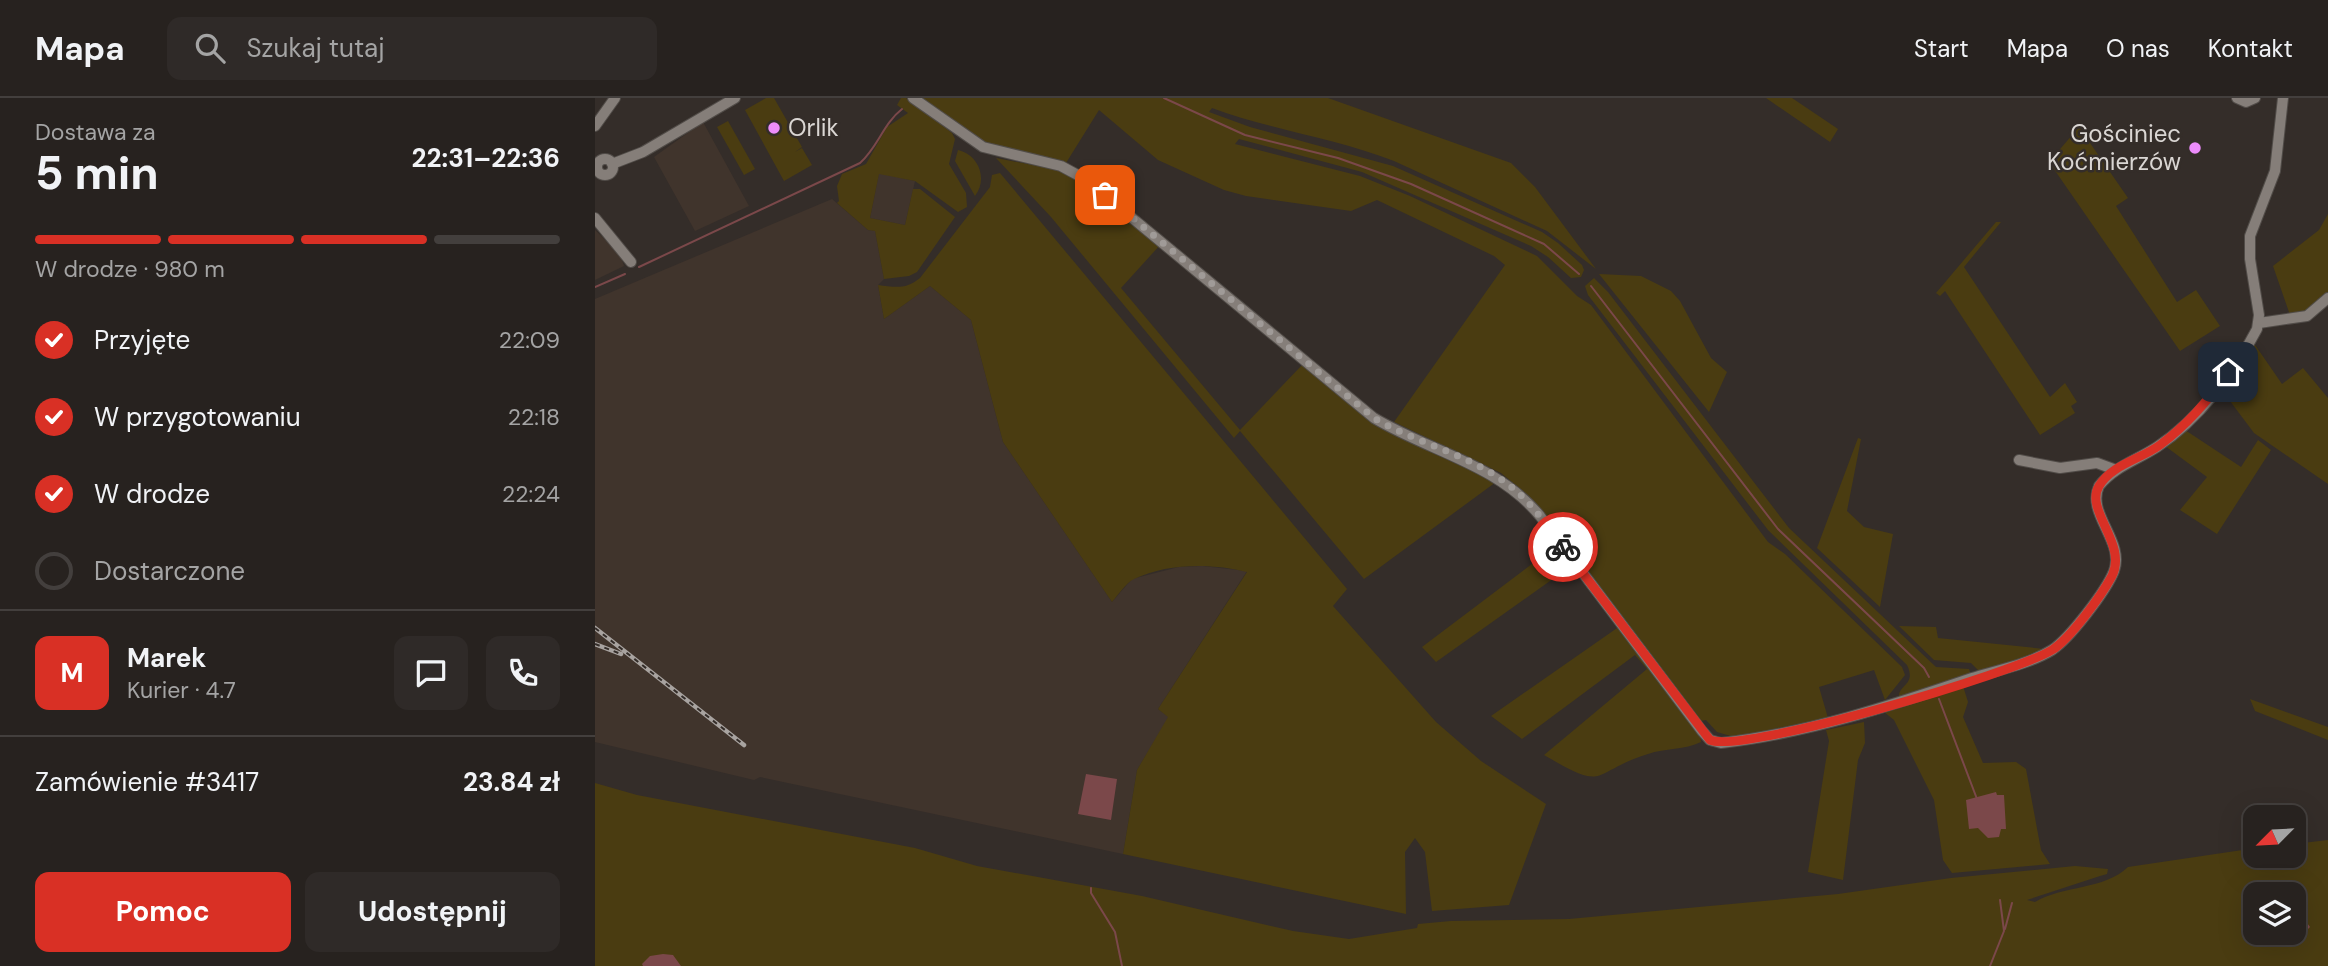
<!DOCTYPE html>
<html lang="pl">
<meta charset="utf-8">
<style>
body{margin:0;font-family:"DM Sans",sans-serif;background:#2f2a28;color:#f1f3f6;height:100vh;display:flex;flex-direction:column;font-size:26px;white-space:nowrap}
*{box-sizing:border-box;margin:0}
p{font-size:23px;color:#a4a4a4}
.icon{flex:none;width:38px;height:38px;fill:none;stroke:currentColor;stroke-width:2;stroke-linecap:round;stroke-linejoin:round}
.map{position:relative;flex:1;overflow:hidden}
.panel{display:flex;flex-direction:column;background:#27221f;width:595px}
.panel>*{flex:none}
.needle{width:46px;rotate:246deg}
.buttons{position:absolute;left:1648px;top:707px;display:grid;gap:14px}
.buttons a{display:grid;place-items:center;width:63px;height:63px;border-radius:14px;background:#27221f;box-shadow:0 7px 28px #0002,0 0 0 2px #433f3d;font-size:35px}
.pin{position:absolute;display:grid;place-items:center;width:60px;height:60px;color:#fff;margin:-30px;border-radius:14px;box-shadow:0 4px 10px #0006}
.courier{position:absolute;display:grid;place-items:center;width:70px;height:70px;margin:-35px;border:5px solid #d93025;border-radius:50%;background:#fff;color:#222;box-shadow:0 2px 9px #0007}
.headline em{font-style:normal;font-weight:700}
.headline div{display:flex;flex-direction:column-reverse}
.headline{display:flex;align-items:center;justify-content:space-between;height:119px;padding:0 35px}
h1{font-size:46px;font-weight:700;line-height:52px}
.bar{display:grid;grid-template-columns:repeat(4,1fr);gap:10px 7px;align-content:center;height:84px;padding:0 35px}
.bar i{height:9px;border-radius:5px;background:#433f3d}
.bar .selected{background:#d93025}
.bar p{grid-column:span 4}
.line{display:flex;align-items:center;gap:18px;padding:0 35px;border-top:2px solid #433f3d}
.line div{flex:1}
.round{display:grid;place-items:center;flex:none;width:74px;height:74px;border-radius:14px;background:#2f2a28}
ol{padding:0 35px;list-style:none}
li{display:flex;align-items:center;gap:21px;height:77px}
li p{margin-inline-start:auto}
li .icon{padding:7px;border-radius:50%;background:#d93025;color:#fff;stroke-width:4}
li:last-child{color:#a4a4a4}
li i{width:38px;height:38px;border:4px solid #433f3d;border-radius:50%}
.button{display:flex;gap:14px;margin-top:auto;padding:14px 35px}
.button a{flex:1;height:80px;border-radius:14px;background:#d93025;color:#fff;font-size:28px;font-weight:700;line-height:80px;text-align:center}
.button a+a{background:#2f2a28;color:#f1f3f6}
header{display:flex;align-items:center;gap:42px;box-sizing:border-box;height:98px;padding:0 35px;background:#27221f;border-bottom:2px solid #433f3d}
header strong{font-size:33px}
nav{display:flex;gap:38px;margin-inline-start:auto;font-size:24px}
.search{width:490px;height:63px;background:#2f2a28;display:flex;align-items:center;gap:18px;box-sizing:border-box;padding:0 24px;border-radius:14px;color:#a4a4a4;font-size:26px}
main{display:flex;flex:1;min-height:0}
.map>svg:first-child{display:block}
</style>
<header>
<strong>Mapa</strong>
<div class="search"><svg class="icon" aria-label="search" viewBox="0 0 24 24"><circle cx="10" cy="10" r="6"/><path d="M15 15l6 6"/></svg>Szukaj tutaj</div>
<nav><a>Start</a><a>Mapa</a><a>O nas</a><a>Kontakt</a></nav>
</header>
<main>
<section class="panel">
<div class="headline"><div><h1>5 min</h1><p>Dostawa za</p></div><em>22:31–22:36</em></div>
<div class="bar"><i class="selected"></i><i class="selected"></i><i class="selected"></i><i></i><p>W drodze · 980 m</p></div>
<ol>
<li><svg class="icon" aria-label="check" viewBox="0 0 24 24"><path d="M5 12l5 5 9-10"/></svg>Przyjęte<p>22:09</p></li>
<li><svg class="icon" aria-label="check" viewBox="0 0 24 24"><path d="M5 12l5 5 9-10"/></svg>W przygotowaniu<p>22:18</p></li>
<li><svg class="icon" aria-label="check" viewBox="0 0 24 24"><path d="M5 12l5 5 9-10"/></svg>W drodze<p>22:24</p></li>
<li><i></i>Dostarczone</li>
</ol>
<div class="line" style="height:126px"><b class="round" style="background:#d93025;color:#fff">M</b><div><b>Marek</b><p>Kurier · 4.7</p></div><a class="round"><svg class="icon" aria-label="chat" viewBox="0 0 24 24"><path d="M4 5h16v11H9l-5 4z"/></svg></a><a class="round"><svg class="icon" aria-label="phone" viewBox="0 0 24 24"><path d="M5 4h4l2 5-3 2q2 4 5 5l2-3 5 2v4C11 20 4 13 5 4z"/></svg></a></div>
<div class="line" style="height:91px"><div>Zamówienie #3417</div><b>23.84 zł</b></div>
<div class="button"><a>Pomoc</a><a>Udostępnij</a></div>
</section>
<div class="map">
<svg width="1733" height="868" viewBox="0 0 1733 868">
<rect width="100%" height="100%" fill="#342d29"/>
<path fill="#40342c" d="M108,24L154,108L100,133L59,59Z
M284,75L320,83L310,127L275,120Z
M237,101L273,132L280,133L289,181L283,187L289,221L335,188L376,222L408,344L517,504L537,481L584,469L607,468L652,473L563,611L574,619L542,672L528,756L165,679L159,682L0,644V201Z
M0,132L25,156L29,168L0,182Z"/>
<path fill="#4a3c11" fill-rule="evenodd" d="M171,0H179L207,49L200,54L207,50L217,67L189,83L150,12Z
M306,0H311L357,35L360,41L354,66L371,95L372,109L363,114L320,83L284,76L275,120L310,127L318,91H325L360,119L322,174L314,178L289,181L280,133L273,132L242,105L244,103L242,88L247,76L271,66L292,29L313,15L302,7Z
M326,0H733L916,65L940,89L1001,171L952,133L799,63C740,40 676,32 617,10L614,14L655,29L798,68L947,134L963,145L987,167L989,172L986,179L976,180L953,159L936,148L767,74L644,41L640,46L765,78L815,98L942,158L982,198L996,207L1173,444L1190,456L1307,569L1310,577L1290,602L1279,572L1224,589L1233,620L1139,639L1122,634L1111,622L1106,623L934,398L906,375L799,324L910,167L899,158L782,102L756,113L651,98L629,92L563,62L504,12L471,65L403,50L385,42Z
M1171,0H1197L1243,31L1235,44Z
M133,23L160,71L149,77L122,29Z
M1484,29L1533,100L1521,108L1582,204L1601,192L1625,228L1585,253L1454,64Z
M363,52C384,57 393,81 380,98L360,63Z
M401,60L459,71L475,78L566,146L526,190L645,332L708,266L757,306L814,344L901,384L769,481L645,333L639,340L456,119Z
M405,75L752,491L738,508L841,624L886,663L951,706L914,807L837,813L830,754L820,740L810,754L811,816L528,756L542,672L573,619L563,611L652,474C617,465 572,465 539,481C531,485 523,497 517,504L408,344L376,222L335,188L289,221L283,187C299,189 311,192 325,180L395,89L397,77Z
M1733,116V201L1712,218L1696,220L1678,168L1724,132Z
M1401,124H1406L1369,169L1455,299L1470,285L1482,304L1476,308L1480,315L1445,337L1350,193L1345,198L1341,195Z
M1004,176L1046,178L1076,193L1085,203L1116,260L1132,274L1114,314Z
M999,180L1013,194L1194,430L1341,569L1374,571L1376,577L1304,601C1302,586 1322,588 1312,567L1173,432L993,197L990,188Z
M1658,244L1687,286L1708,270L1733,300V386L1659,335L1626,291Z
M1590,332L1646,369L1663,342L1676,352L1622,436L1585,412L1612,379L1570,348Z
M1263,340L1266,341L1252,413L1269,429L1298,436L1285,509L1222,450Z
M962,447L976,468L841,564L827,549Z
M1025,528L1105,636L1106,644C1090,652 1070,650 1053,656C993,675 1014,695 949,657L1052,571L1040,557L927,641L896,618Z
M1304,528L1341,529L1343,540L1450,551L1386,575L1376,565L1339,562Z
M1368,588L1373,604L1368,619L1388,665L1421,664L1431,671L1446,752L1455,766L1357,775L1348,762L1339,702L1299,622L1289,614Z
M1655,601L1733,629V642L1660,613Z
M1269,624L1270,645L1263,662L1248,782L1213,774L1234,643L1231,632Z
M0,685L42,697L320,750L382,768L547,798L698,833L754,841L822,830L823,826L856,823L974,821L1243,796L1356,780L1480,768L1513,771L1512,776L1505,778L1432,802L1440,804C1469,787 1509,792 1533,769L1661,750V758H1699V746L1733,742V868H0ZM1661,796H1699V807L1710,834L1685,840L1679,848L1656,845L1653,836L1661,829Z"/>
<path fill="#7b484a" d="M491,676L522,681L516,722L483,716Z
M1401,694L1402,697H1409L1411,731H1406L1404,739L1393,740L1383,730L1374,731L1371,702Z
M1699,807L1715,829L1710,834L1699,835Z
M1661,829V835H1696L1685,840L1679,848H1660L1653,836Z
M68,856L78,857L86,868H48L47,866L55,858Z"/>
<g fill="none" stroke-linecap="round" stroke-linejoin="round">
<path stroke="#7b484a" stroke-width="2" d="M569,0L650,37L743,60L816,86L949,146L984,176
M44,169L265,65C283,49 288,26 307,11
M996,188L1183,431L1329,570L1334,579
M0,189L30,176
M1344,601L1382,701
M496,790V795L520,834L527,868
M1410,831L1417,805
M1395,868L1409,833L1405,802"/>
<defs>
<path id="minor" d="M318,0L388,49L466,68L490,81L779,320C836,354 902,366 945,418L1107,633L1115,642L1126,645C1213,635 1295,608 1377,580C1403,572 1434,566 1457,552C1475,540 1511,493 1519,473C1530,443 1491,416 1504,388C1519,369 1542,362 1562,349C1603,322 1639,275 1662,231L1664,217L1655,161V138L1680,73L1688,0
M1642,0L1651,4L1660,0
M0,28L20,0
M2 69a8 8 0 1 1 16 0a8 8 0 1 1-16 0Z
M17,66L48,54L140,0
M0,120L36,164
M1664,225L1712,218L1733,200
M1424,362L1465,370L1502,365L1521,372"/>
</defs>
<use href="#minor" stroke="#514c48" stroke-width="12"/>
<use href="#minor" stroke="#857e79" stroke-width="10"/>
<defs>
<path id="rail" d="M0,530L149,647
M0,546L26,556"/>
</defs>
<use href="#rail" stroke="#a8a3a0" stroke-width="4.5"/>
<use href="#rail" stroke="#342d29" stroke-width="2" stroke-dasharray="5" stroke-linecap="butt"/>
</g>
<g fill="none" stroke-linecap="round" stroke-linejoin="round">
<path stroke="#a09b98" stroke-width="7" stroke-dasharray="0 12.6" d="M510,97L779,320C821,345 872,356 910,384C934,401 951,426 968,449"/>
<path stroke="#d93025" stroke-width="9" d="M968,449L1115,642C1148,656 1420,575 1457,552C1475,541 1506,498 1517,478C1533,446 1489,412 1504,388C1516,367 1546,361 1565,347C1593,326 1614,302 1633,274"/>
</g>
<g fill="#ec8cfa" stroke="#342d29" stroke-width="2.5">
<circle cx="179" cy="30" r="7"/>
<circle cx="1600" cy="50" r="7"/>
</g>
<g text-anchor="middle" stroke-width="5" stroke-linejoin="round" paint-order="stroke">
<g font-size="24" fill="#dad6d3" stroke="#342d29" text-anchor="start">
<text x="193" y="38">Orlik</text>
<text x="1586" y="44" text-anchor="end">Gościniec<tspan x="1586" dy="28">Koćmierzów</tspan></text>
</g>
</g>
</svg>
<div class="buttons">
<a><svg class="needle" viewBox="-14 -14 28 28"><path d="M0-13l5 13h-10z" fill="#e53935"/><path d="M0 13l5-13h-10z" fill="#a4a4a4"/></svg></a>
<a><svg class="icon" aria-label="layers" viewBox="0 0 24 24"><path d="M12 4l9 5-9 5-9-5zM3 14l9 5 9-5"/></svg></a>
</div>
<div class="pin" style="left:510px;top:97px;background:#ea580c"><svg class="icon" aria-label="bag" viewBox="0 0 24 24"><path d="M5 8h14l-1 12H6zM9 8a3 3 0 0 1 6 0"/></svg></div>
<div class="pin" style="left:1633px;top:274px;background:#1f2937"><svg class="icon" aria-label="home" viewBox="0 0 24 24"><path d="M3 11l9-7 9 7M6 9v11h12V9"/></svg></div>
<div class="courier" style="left:968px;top:449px"><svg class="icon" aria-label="bike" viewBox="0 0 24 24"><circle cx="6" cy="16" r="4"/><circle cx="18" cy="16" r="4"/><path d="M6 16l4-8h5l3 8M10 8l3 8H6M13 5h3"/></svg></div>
</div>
</main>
